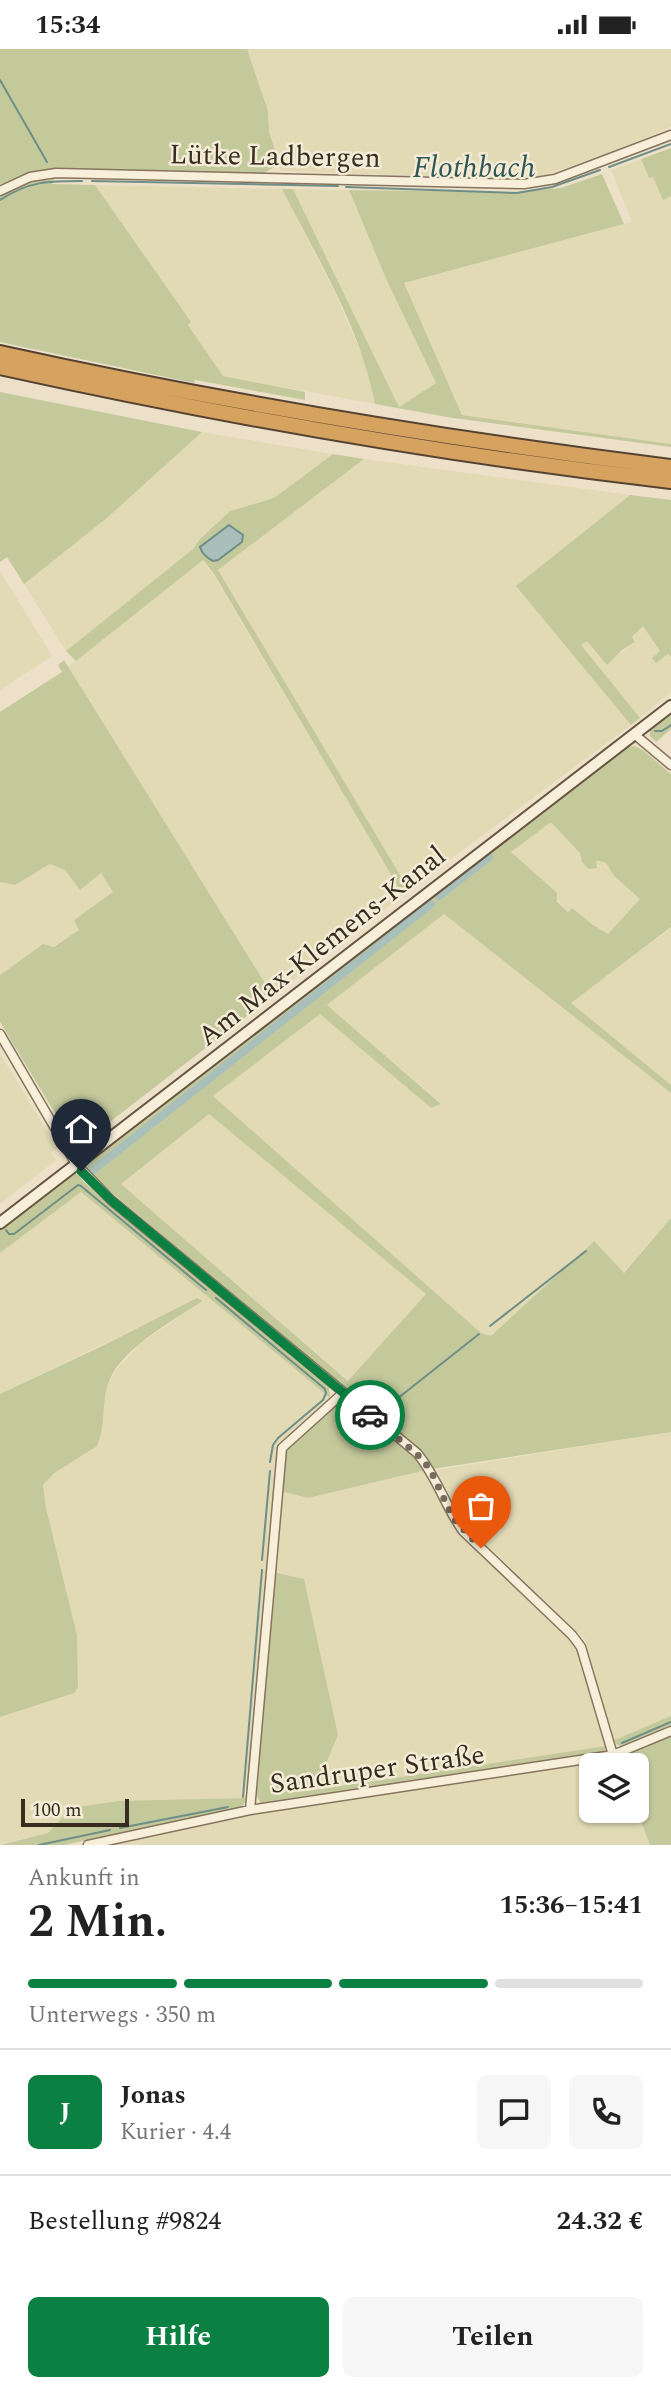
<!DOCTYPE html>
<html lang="de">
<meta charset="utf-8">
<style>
body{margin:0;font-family:Spectral,serif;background:#f6f6f6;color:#222;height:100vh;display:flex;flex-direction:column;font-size:26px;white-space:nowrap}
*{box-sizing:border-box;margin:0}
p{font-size:23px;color:#767676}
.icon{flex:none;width:38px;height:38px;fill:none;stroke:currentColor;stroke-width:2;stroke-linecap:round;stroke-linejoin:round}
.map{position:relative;height:1796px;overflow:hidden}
.details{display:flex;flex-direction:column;background:#fff;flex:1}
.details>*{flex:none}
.fabs{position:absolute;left:579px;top:1704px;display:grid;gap:14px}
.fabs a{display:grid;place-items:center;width:70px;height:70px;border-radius:10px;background:#fff;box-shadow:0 2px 5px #0004;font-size:35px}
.scale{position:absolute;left:21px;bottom:18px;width:108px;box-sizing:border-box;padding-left:7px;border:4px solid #382c20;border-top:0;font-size:19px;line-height:24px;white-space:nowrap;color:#382c20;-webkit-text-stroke:5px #f4ecd7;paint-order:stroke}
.pin{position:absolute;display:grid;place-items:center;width:60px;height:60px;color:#fff;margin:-72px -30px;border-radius:50% 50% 50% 0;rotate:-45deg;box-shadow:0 0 7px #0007}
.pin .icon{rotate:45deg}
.courier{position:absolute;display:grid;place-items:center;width:70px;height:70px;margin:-35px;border:5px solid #0b8043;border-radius:50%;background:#fff;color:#222;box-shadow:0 2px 9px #0007}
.summary em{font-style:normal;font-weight:700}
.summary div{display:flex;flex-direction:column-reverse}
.summary{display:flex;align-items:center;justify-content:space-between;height:119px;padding:0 28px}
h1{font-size:46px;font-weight:700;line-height:52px}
.bar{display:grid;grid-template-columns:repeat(4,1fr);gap:10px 7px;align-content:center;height:84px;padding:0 28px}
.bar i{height:9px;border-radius:5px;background:#e0e0e0}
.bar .current{background:#0b8043}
.bar p{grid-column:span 4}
.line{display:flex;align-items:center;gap:18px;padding:0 28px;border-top:2px solid #e0e0e0}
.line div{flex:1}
.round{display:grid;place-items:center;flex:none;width:74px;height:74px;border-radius:10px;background:#f6f6f6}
.cta{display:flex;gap:14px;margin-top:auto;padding:14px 28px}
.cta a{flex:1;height:80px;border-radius:10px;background:#0b8043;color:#fff;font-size:28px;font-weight:700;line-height:80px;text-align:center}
.cta a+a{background:#f6f6f6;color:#222}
.status{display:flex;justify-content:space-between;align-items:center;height:49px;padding:0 35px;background:#fff;direction:ltr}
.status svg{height:19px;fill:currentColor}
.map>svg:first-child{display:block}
</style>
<div class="status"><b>15:34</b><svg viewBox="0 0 49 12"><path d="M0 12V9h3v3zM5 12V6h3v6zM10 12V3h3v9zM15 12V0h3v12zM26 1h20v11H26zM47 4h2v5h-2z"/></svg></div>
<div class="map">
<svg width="671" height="1796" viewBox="0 0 671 1796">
<rect width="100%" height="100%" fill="#ece1c8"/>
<path fill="#e1dab5" d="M247,0H671V78L603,106L548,125L531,129L512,130L282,122L276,117L277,107L269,83L268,62Z
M641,110L649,128L653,127L663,150L671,147V395L462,366L404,234L632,173L611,121Z
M95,136L282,140L334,242L366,315L375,355L223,327L187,275L190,273Z
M293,140L349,141L387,232L436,334L399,358Z
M202,383L333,405L274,449L230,462L200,490L193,500L66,602L24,535L107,469Z
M364,410L630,446L517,537L631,676L409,841L218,521Z
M202,511L213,525L403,846L273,947L68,618Z
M0,522L52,607L0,641Z
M643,577L660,602L656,614L668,605L671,608V643L640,669L580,596L587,592L621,604L635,593L632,589Z
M551,772L580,804L582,813L597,811L606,814L614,827L640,850L608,885L593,876L572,859L568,863L511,803Z
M50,815L65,821L101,824L113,843L74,871L80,880L54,898L43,895L0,926V833L15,836Z
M444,865L671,1044V1169L623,1224L593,1192L491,1288L481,1284L213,1047L320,964L431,1059L441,1054L327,956Z
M671,879V1036L570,954Z
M0,1004L57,1099L51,1104L56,1111L0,1155Z
M209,1065L427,1245L349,1332L121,1135Z
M81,1143L330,1349L279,1394L247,1749L199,1751L0,1795V1668L78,1638L77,1586L46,1459L43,1436L53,1425L97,1397L107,1337L116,1321L141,1294L176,1270L199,1249L0,1345V1204Z
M671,1383V1667L612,1692L585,1590L468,1478L450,1450L437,1421Z
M426,1421L444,1460L463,1487L571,1591L577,1600L606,1697L306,1742L326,1714L273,1523L280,1442L308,1449Z
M599,1712L601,1717H592V1762H618L623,1773L639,1767L650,1796H106L255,1764Z"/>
<path fill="#c4c99c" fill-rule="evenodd" d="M0,0H247L268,62L269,83L277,107L276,117L264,124L51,121L0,139Z
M671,99V147L663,151L653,128L649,129L641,110Z
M602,125L624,175L404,234L462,366L671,395V398L453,369L375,355C361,279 317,209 282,140H293L399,358L436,334L387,232L349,141L511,143L561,139Z
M56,126L52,135L95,136L191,273L188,276L223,327L305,343V351L195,331L194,334L0,293V145L29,130Z
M0,343L202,383L107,469L24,535L7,508L0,513Z
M333,405L364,410L218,521L409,841L403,846L214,525L203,511L76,612L66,602L193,500L200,490L230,462L274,449Z
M630,446L671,451V608L668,605L656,614L652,609L660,602L643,577L632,588L635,593L622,601L607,616L587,592L581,596L640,669L631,676L516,537Z
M64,611L273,947L76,1099L0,973V926L43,895L54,898L79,881L74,871L113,843L101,824L80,841L65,821L50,815L15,836L0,833V663L62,623L58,616Z
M671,663V680L656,693L650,687V679Z
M634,697L643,701L671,725V878L571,954L671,1036V1044L444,865L327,956L441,1055L431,1059L320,965L213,1047L481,1284L491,1287L594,1192L624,1224L671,1169V1383L426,1421L308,1449L280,1442L287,1401L343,1350L371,1373L378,1368L91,1126L86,1120L88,1113L463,821L625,699ZM551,773L580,804L582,813L589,820L597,819L596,811L606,814L614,827L640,850L608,885L593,876L572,859L568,863L557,853V844L511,803ZM209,1065L426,1245L348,1332L121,1135Z
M71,1124L79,1126L83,1132L325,1333L329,1338L330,1349L81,1143L0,1204V1179Z
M197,1249L202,1252C172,1273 117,1301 107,1338C102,1357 105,1380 97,1397L53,1425L43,1436L46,1459L77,1586L78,1638L74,1644L0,1668V1345L100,1298Z
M272,1523L304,1530L338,1686L326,1714L307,1742L606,1697L604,1703L261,1755L255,1743Z
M671,1667V1677L621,1698L612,1692Z
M671,1687V1796H650L639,1767L622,1773L618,1762H637V1717H616L617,1710Z
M247,1749L242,1758L64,1796H0L48,1784L71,1759L119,1752Z"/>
<path fill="#a8c0b9" stroke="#6f8e87" stroke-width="2" d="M229,476L243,486L242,493L218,511L213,512C207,509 202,505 200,498Z"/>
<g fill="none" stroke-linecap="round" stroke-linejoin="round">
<path stroke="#6f8e87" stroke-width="2" d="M0,31L47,113
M609,118L671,95
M92,132L338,137
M346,138L517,144L552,138L600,121
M0,151C29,132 48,132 82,132
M655,682H662L671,676
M6,1181L9,1185H14L78,1136L81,1137L206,1241
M216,1249L325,1340L326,1344L323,1351L278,1389L273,1396L270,1413
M490,1277L586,1202
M342,1355L366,1372
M378,1365L479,1285
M262,1511L270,1422
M622,1694L671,1673
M243,1748L262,1521
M120,1779L228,1758
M39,1796L110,1781"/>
<path stroke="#a8c0b9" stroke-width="8" d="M439,847L489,808
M93,1121L431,855"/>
<defs>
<path id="street" d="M0,142L30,128L56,124L524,135L555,130L671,86
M634,685L671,716
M0,985L76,1115L111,1151L417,1404C437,1428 445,1457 463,1482L572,1586L581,1598L613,1706
M250,1761L282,1399L343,1344
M88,1796L250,1761L613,1706L671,1682"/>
<path id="secondary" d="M0,1174L671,657"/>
<path id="highway" d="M0,304C222,353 446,390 671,418
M0,318C222,367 445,406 671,432"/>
</defs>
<use href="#street" stroke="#87745e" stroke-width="11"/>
<use href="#secondary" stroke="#685541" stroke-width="14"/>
<use href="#highway" stroke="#554232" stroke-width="18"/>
<use href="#street" stroke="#f7efda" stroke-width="8"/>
<use href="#secondary" stroke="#f7efda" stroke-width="10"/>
<use href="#highway" stroke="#d5a25f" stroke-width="14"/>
</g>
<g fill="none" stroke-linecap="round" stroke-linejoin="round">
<path stroke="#776b5b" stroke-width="7" stroke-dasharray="0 12.6" d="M370,1366L417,1405L430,1420L453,1469L481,1499"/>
<path stroke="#0b8043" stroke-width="9" d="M81,1122L111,1151L370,1366"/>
</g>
<g text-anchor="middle" stroke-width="5" stroke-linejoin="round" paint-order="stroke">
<g font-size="28" fill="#382c20" stroke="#f4ecd7">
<text transform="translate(275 106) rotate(1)" y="10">Lütke Ladbergen</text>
<text transform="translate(321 896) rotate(-38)" y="10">Am Max-Klemens-Kanal</text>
<text transform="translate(377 1719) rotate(-8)" y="10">Sandruper Straße</text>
</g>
<g font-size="30" font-style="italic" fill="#315755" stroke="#f4ecd7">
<text x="474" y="128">Flothbach</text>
</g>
</g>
</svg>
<div class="fabs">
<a><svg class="icon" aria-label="layers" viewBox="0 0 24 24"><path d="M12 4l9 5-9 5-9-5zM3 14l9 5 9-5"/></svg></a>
</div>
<div class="scale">100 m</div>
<div class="pin" style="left:481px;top:1499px;background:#ea580c"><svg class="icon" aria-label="bag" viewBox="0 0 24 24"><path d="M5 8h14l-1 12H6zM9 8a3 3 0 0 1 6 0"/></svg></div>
<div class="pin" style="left:81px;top:1122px;background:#1f2937"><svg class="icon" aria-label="home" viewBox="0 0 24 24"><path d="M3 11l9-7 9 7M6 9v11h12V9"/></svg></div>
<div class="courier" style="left:370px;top:1366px"><svg class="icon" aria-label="car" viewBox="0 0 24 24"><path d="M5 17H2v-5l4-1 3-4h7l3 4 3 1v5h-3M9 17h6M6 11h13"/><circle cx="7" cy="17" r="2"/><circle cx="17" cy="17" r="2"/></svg></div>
</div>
<section class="details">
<div class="summary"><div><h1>2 Min.</h1><p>Ankunft in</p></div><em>15:36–15:41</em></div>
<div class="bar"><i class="current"></i><i class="current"></i><i class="current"></i><i></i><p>Unterwegs · 350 m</p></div>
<div class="line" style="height:126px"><b class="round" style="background:#0b8043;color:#fff">J</b><div><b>Jonas</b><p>Kurier · 4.4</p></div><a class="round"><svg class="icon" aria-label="chat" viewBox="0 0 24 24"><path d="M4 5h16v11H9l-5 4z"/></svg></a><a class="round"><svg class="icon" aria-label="phone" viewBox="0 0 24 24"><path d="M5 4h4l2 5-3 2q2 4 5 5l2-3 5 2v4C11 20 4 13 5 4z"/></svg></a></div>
<div class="line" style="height:91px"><div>Bestellung #9824</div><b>24.32 €</b></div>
<div class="cta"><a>Hilfe</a><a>Teilen</a></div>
</section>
